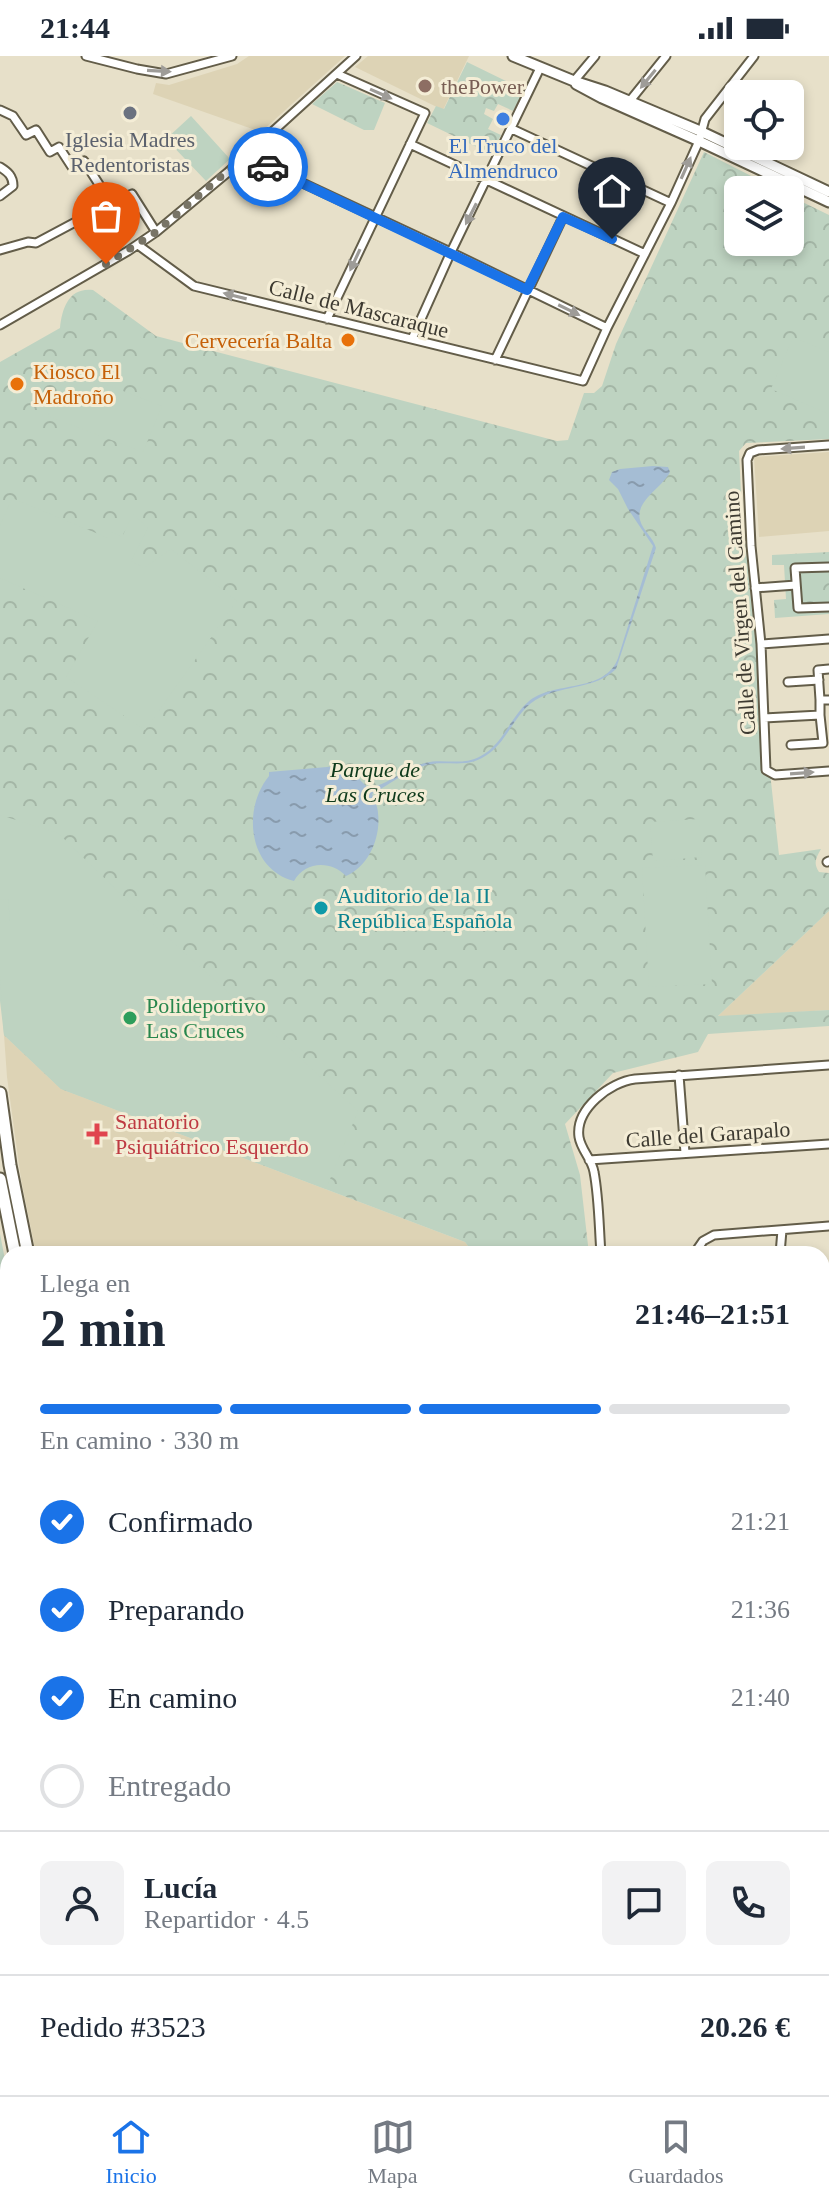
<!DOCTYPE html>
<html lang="es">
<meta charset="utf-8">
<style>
body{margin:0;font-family:"Times New Roman",serif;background:#f2f2f3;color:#1f2937;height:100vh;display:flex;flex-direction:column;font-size:30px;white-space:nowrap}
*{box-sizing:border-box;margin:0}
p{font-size:26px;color:#747a83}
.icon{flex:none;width:44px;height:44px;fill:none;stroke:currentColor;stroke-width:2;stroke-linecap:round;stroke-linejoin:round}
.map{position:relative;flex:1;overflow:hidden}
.sheet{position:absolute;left:0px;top:1190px;width:830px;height:850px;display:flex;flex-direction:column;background:#fff;border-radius:24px 24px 0 0;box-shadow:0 4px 12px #0003}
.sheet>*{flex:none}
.tools{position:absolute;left:724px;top:24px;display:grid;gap:16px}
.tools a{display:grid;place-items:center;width:80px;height:80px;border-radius:12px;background:#fff;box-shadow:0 4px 12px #0003;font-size:40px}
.pin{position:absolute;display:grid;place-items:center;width:68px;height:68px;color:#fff;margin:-82px -34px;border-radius:50% 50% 50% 0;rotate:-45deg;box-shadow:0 0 8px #0007}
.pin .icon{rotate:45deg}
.courier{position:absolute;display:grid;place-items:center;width:80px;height:80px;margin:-40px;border:6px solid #1a73e8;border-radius:50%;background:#fff;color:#222;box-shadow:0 2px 10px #0007}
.overview em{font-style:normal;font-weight:600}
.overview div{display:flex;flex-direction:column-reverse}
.overview{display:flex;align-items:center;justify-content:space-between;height:136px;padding:0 40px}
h1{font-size:52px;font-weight:600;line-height:60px}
.bar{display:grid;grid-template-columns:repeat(4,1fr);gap:12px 8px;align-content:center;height:96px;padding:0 40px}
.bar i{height:10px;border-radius:6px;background:#e0e1e3}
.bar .current{background:#1a73e8}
.bar p{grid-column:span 4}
.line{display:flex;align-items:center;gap:20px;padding:0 40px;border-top:2px solid #e0e1e3}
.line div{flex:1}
.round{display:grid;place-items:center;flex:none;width:84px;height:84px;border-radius:12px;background:#f2f2f3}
ol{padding:0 40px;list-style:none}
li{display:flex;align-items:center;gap:24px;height:88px}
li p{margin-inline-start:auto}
li .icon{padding:8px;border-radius:50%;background:#1a73e8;color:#fff;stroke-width:4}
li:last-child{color:#747a83}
li i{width:44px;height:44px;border:4px solid #e0e1e3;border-radius:50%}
.status{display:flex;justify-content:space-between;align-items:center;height:56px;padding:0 40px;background:#fff;direction:ltr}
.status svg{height:22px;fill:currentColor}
.dock{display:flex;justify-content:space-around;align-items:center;height:112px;border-top:2px solid #e0e1e3;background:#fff;font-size:22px;color:#747a83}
.dock a{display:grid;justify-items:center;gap:4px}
.dock .current{color:#1a73e8}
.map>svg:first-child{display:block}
</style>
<div class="status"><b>21:44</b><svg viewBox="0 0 49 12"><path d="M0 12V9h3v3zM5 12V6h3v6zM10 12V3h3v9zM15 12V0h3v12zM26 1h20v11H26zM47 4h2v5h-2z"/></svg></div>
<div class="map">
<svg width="829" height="2039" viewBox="0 0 829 2039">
<defs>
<pattern id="grass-tufts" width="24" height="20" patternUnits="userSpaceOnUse" patternTransform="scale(2)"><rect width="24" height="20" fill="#bed3c1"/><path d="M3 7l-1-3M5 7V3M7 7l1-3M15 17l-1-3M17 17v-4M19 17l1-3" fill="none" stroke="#a4b6a6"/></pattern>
<pattern id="park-crowns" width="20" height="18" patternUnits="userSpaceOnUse" patternTransform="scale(2)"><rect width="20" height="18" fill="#bed3c1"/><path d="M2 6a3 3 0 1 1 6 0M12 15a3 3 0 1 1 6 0" fill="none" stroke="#a4b6a6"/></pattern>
<pattern id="water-ripples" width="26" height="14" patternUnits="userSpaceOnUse" patternTransform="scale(2)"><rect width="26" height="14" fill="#a5bdd4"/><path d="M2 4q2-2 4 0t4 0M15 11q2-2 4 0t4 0" fill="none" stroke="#889bad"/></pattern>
</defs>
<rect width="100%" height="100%" fill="#e7e0c9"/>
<path fill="#ddd3b5" d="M249,0H345L261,76L153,38L156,27L169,29L237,8Z
M368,0H469L443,54L355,11Z
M829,396V475L759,481L754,401Z
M829,855V954L717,961Z
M4,979L61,1033L465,1186L474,1198H36L21,1123L7,1021Z
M260,2032H374L377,2039H263Z"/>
<path fill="url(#grass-tufts)" d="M0,1178L8,1219V1342L0,1348Z"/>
<path fill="url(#park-crowns)" d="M467,6L524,34L513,55L498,48L494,55L486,52L484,58L493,63L488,73L501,79L491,98L427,67L436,50L444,53Z
M337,26L385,47L374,74H364L312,48Z
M704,96L779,134H738V186H790V140L829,159V383L746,387L739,395L742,459L779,799L821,793C816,802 813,807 819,816L829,817V855L718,960L829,954V970L708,978L698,996L613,1017L565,1068L580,1119L589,1198H474L465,1186L61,1033L4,979L0,945V306L60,272C62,252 69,231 93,234L156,280L557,385L568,384L584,337H594L602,330L616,288Z
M829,496V558L775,562L774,544L786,543L784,509H772V499Z
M822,1953H829V2039H704V2032H822Z"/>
<path fill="#bed3c1" d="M191,60L230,103L206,125L166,83Z
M793,281L829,296V358L771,333Z
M66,313L162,350L143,396L48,360Z
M12,442L108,482L111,476L122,481L133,458L148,472L131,505L144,512L171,493L237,545L145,674L66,621L98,565L0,522V470Z
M0,759L58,777L130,847L358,1055L326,1133L61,1033L4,979L0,920V867L10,865L8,843L0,844Z
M699,763L702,801L653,805L650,766Z
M705,809L712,928L649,931L642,812Z"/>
<path fill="url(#water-ripples)" d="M653,410L668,411L670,416C663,431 635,445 640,464C643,475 653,481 656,492L616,613C595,633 566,629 541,641C514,653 509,688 482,702C464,712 445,704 427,709C408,713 389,729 372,738C374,743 378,751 378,757C381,781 369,810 346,820C331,804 305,805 294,825C248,813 242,753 269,720V716L350,709L352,716L369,733C375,730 380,729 386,726C398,720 411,710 425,707C442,702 462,710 479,701C503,689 509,663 528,646C553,624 605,638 618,602L653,490L628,453L618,433L609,424L612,416L620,413Z"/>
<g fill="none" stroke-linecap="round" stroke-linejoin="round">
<defs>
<path id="minor" d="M86,0L137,13L166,18L232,0
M574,25L595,0
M629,46L666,0
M0,54L13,60L26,79L36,74L50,96L59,91L72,111L84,105L111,147L132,138L156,176
M512,73L671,147
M410,88L645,198
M245,100L446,194L607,272
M0,111C8,116 13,120 13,130L0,140
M138,189L194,230L583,325L607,272L671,147L699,85L705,63L754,0
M0,194L28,186L36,187L111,147
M327,263L425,57L337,18
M0,269L128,195L156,176L227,117L356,0
M412,283L451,196L540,12
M495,304L563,161
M829,389L758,394L750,397L747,404L751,490L761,588L766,714L775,719L829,715
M829,511L795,512L798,552L829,551
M755,532L796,529
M761,588L829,583
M788,626L819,624
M820,644L818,614L829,613
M764,662L820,659V644H829
M791,689L823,687L820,659
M827,806L829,805
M679,1019L685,1097
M589,1104L829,1088
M601,1198C599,1171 599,1142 594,1116C592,1103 581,1094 579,1081C575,1053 610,1026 635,1023L829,1009
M694,1198L703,1185L714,1179L829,1170
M780,1198L782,1174
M822,1253L829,1247
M822,1314L829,1304
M822,1371L829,1374
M822,1488L829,1486
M822,1610L829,1608
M822,1700L829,1696
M0,1764L8,1761
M0,1819L8,1815
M0,1874L8,1871
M0,1940L8,1936
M0,2004L8,2010
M37,2032L47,2039
M187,2032L190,2039
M201,2032L204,2039
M686,2032V2039"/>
<path id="tertiary" d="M0,1651L8,1658
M822,1828H829
M56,2039L62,2032
M102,2039L118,2032"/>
<path id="secondary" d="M513,0L574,25L605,35L700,75L829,136
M576,28L602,42L699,85L829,146"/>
<path id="primary" d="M0,1037L10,1109L28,1198
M0,1123L15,1198
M392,2032L395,2039
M407,2032L410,2039"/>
</defs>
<use href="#minor" stroke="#635d49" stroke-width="11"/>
<use href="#tertiary" stroke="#635d49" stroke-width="12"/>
<use href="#secondary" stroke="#635d49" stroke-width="13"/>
<use href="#primary" stroke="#635d49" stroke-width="15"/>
<use href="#minor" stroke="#fff" stroke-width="7"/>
<use href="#tertiary" stroke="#fff" stroke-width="8"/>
<use href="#secondary" stroke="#fff" stroke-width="9"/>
<use href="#primary" stroke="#fff" stroke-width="11"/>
<path stroke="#6d695c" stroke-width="3" stroke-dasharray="16 8" stroke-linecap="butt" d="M0,1599L8,1602
M274,2032L277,2039
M295,2032L296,2039"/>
</g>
<defs><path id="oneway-solid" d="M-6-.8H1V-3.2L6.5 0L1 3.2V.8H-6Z" transform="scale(2)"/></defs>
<g fill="#9e9c98">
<use href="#oneway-solid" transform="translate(159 15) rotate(3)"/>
<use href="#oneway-solid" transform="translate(648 23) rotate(129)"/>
<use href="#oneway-solid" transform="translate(381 38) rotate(24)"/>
<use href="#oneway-solid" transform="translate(686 112) rotate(-66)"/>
<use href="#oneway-solid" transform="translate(471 158) rotate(117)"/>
<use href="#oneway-solid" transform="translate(355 204) rotate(115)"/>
<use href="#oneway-solid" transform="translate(235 240) rotate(-166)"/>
<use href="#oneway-solid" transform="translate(569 254) rotate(26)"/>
<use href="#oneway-solid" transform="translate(793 392) rotate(176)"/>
<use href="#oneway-solid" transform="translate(802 717) rotate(-4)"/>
</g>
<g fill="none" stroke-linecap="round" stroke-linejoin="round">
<path stroke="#787466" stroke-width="8" stroke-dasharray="0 14.4" d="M106,208L156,176L245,100L268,111"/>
<path stroke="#1a73e8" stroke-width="10" d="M268,111L527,234L563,161L612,183"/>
</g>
<circle fill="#8d6e63" stroke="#f4edd6" stroke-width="3" cx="425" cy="30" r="8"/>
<circle fill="#6b7280" stroke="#f4edd6" stroke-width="3" cx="130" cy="57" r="8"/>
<circle fill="#3f7fe0" stroke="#f4edd6" stroke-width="3" cx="503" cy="63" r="8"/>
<g fill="#e8710a" stroke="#f4edd6" stroke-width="3">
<circle cx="348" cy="284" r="8"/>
<circle cx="17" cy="328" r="8"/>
</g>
<circle fill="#0f9aa8" stroke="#f4edd6" stroke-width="3" cx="321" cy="852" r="8"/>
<circle fill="#2e9e5b" stroke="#f4edd6" stroke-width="3" cx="130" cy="962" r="8"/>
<path fill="#e0444e" stroke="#f4edd6" stroke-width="3" d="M93 1066h8v8h8v8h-8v8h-8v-8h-8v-8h8z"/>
<g text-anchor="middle" stroke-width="6" stroke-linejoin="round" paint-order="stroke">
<g font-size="22" fill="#785e54" stroke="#f4edd6" text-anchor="start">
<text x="441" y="38">thePower</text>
</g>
<g font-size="22" fill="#5b616d" stroke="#f4edd6">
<text x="130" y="91">Iglesia Madres<tspan x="130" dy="25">Redentoristas</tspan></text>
</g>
<g font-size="22" fill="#366cbe" stroke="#f4edd6">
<text x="503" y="97">El Truco del<tspan x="503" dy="25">Almendruco</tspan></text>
</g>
<g font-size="22" fill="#3d3a31" stroke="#f4edd6">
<text transform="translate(359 252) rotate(14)" y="8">Calle de Mascaraque</text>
<text transform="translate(739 557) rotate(-94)" y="8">Calle de Virgen del Camino</text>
<text transform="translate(708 1078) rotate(-4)" y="8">Calle del Garapalo</text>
</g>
<g font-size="22" fill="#c56008" stroke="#f4edd6" text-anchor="end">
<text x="332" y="292">Cervecería Balta</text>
<text x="33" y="323" text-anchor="start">Kiosco El<tspan x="33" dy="25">Madroño</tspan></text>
</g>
<g font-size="22" font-style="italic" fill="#0e3a1b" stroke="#f4edd6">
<text x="375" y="721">Parque de<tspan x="375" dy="25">Las Cruces</tspan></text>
</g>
<g font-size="22" fill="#0d838f" stroke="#f4edd6" text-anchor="start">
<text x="337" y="847">Auditorio de la II<tspan x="337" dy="25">República Española</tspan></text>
</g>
<g font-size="22" fill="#27864d" stroke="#f4edd6" text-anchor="start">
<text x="146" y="957">Polideportivo<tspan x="146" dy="25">Las Cruces</tspan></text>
</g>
<g font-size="22" fill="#be3a42" stroke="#f4edd6" text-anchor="start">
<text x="115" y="1073">Sanatorio<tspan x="115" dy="25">Psiquiátrico Esquerdo</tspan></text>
</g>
</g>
</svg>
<div class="tools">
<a><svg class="icon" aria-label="locate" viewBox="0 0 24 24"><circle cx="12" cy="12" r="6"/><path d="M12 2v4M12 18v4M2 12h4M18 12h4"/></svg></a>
<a><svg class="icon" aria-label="layers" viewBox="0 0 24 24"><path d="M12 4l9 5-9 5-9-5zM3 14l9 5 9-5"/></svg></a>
</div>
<div class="pin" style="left:106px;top:208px;background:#ea580c"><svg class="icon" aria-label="bag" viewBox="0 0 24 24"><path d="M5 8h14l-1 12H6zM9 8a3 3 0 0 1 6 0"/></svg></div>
<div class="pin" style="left:612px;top:183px;background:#1f2937"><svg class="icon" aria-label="home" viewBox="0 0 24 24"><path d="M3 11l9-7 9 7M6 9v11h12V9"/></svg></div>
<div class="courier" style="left:268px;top:111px"><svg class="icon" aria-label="car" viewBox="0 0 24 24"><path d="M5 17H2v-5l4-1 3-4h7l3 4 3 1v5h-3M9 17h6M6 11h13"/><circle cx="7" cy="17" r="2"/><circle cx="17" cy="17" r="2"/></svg></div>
<section class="sheet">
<div class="overview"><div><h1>2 min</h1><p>Llega en</p></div><em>21:46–21:51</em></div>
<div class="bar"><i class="current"></i><i class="current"></i><i class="current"></i><i></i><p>En camino · 330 m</p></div>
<ol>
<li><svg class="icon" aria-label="check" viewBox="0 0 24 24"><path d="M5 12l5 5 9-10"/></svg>Confirmado<p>21:21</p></li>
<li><svg class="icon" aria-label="check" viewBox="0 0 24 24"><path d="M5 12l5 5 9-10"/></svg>Preparando<p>21:36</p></li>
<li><svg class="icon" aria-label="check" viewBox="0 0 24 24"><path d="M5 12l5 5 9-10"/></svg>En camino<p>21:40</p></li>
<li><i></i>Entregado</li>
</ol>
<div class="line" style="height:144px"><a class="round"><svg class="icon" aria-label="person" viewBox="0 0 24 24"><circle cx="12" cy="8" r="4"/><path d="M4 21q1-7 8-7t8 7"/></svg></a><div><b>Lucía</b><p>Repartidor · 4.5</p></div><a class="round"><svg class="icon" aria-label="chat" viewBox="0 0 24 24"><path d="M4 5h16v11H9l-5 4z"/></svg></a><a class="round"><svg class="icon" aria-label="phone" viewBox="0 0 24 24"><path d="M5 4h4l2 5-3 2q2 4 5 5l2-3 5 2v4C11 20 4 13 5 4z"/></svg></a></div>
<div class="line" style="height:104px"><div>Pedido #3523</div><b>20.26 €</b></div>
</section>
</div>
<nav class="dock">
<a class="current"><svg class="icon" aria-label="home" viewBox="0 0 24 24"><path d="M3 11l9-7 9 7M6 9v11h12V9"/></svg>Inicio</a>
<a><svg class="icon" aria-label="map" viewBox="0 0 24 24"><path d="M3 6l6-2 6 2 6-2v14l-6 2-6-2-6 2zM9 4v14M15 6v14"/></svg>Mapa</a>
<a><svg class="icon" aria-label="saved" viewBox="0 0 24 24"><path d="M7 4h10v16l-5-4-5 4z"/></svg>Guardados</a>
</nav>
